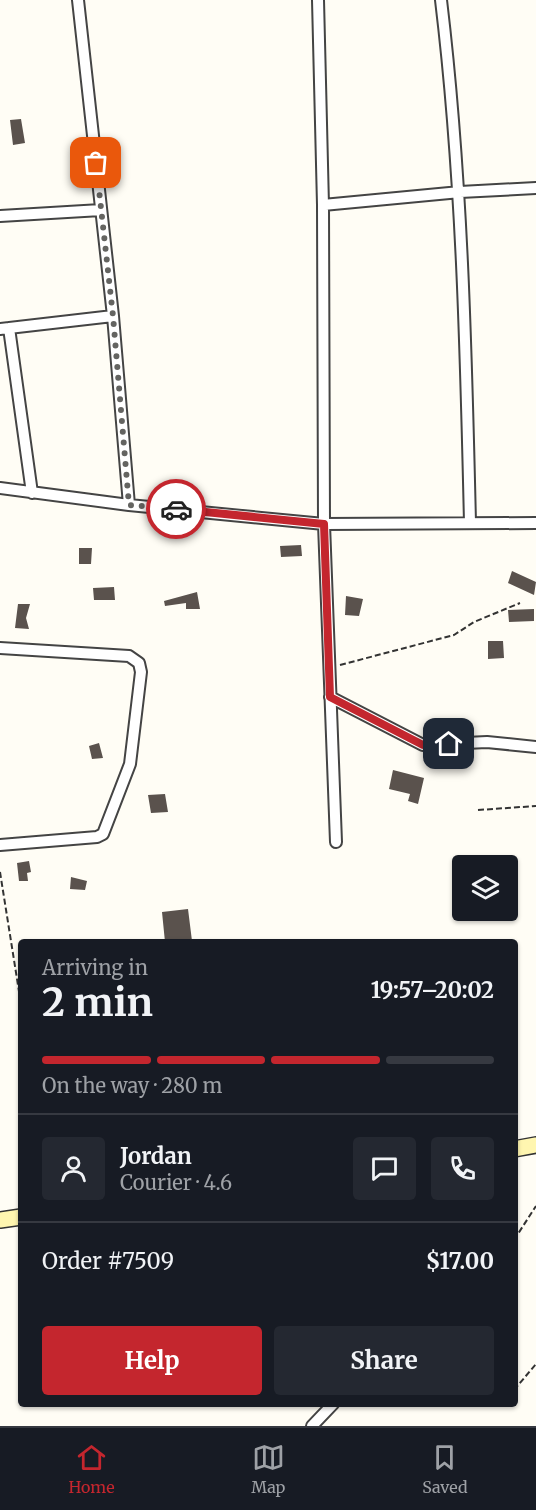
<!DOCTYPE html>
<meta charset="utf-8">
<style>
body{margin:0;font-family:Merriweather,serif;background:#242831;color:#f1f3f6;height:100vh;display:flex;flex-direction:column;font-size:22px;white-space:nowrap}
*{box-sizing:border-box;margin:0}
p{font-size:20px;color:#9ea1a6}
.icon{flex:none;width:33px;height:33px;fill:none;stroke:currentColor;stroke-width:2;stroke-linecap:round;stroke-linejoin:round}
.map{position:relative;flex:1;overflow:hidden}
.details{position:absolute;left:18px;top:939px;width:500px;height:468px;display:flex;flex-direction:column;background:#171b24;border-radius:6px;box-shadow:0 2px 4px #0004}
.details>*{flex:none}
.tools{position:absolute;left:452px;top:855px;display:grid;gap:12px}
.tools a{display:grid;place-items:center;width:66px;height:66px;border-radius:6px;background:#171b24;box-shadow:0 2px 4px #0004;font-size:30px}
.pin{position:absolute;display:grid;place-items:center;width:51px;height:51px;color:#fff;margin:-26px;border-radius:12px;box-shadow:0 3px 9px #0006}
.courier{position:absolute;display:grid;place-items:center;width:60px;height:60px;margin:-30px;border:4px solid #c4262e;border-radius:50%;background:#fff;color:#222;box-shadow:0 2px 8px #0007}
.head em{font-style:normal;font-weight:700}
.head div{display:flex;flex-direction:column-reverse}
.head{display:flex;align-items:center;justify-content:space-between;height:102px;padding:0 24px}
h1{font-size:39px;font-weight:700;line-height:45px}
.bar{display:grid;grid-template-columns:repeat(4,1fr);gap:9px 6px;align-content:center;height:72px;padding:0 24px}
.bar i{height:8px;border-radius:4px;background:#363941}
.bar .selected{background:#c4262e}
.bar p{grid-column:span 4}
.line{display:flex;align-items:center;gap:15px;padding:0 24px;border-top:2px solid #363941}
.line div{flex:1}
.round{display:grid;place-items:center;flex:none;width:63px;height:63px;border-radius:6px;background:#242831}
.cta{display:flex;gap:12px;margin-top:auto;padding:12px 24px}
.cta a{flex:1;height:69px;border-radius:6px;background:#c4262e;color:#fff;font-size:24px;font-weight:700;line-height:69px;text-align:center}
.cta a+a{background:#242831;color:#f1f3f6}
.tabs{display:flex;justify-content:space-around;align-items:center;height:84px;border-top:2px solid #363941;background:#171b24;font-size:16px;color:#9ea1a6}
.tabs a{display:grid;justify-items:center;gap:3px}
.tabs .selected{color:#c4262e}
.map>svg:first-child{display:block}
</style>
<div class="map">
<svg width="536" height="1426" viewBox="0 0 536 1426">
<rect width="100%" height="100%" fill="#fffdf5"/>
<path fill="#5a524d" d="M21,119L25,143L13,145L10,120Z
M301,545L302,556L281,557L280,546Z
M79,548H92L91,564H79Z
M512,571L536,582L534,595L508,583Z
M114,587L115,600H94L93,588Z
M197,592L200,609H186V603L165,606L164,601Z
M346,596L363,599L359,616L345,615Z
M18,604H30L26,618L29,629L15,628Z
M534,609V621L509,622L508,610Z
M488,641H503L504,658L488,659Z
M99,743L103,758L92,759L89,746Z
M393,770L424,778L418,804L408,801L410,794L389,789Z
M165,794L168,812L151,813L148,795Z
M29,861L31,872L27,873L28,881H19L17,863Z
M71,877L87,881L85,890L70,889Z
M188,909L192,941L165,942L162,912Z"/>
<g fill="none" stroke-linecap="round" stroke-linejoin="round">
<defs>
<path id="street" d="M78,0L113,316L129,505
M318,0L323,205L324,524L336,842
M441,0C462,174 466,348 470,523
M323,205L460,192L536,188
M0,216L101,210
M9,328L32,493
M0,329L113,316
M0,488L129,505L324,524L536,523
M0,648L129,656L139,663L141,672L130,764L103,834L97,837L0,845
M330,697L423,745L487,742L536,747
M312,1426L333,1404"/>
<path id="secondary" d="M514,1149L536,1145
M0,1220L21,1217"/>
</defs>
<use href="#street" stroke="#444" stroke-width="14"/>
<use href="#secondary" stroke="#333" stroke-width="18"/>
<path stroke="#333" stroke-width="2" stroke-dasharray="6 3" stroke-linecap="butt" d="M340,665L454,635L474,622L520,603
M478,810L536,806
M0,872L21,1004
M514,1240L536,1206
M514,1390L536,1364"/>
<use href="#street" stroke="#fff" stroke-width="10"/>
<use href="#secondary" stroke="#fff6b0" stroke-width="15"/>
</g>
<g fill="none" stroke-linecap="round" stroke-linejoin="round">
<path stroke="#646461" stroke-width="6" stroke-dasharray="0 10.8" d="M96,163L113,316L129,505L176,509"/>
<path stroke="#c4262e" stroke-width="8" d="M176,509L324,524L330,697L423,745L449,744"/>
</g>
</svg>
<div class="tools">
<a><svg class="icon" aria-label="layers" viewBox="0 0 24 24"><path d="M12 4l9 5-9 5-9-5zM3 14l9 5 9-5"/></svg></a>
</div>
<div class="pin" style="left:96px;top:163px;background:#ea580c"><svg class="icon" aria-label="bag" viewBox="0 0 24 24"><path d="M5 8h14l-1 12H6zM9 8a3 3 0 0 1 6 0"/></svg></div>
<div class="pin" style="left:449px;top:744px;background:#1f2937"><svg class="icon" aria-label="home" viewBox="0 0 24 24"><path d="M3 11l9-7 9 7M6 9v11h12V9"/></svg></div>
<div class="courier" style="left:176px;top:509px"><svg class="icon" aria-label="car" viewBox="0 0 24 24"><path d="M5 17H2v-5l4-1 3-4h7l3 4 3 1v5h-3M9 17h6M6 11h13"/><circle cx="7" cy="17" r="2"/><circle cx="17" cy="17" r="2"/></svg></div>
<section class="details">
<div class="head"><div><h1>2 min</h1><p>Arriving in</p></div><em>19:57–20:02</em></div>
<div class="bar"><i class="selected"></i><i class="selected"></i><i class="selected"></i><i></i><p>On the way · 280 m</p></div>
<div class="line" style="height:108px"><a class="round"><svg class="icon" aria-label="person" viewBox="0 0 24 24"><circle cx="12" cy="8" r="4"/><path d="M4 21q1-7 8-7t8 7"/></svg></a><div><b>Jordan</b><p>Courier · 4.6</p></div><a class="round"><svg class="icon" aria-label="chat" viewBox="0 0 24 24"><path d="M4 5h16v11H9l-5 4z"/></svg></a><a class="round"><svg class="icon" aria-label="phone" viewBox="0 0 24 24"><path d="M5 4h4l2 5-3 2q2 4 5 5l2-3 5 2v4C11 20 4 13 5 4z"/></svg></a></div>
<div class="line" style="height:78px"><div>Order #7509</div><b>$17.00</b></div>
<div class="cta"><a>Help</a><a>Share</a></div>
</section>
</div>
<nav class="tabs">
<a class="selected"><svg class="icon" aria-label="home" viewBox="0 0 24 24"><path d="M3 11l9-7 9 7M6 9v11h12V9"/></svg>Home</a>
<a><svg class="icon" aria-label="map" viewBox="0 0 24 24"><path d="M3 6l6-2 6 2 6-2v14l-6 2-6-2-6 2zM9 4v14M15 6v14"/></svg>Map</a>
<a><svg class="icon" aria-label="saved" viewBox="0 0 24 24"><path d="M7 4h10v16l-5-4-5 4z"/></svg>Saved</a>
</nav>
